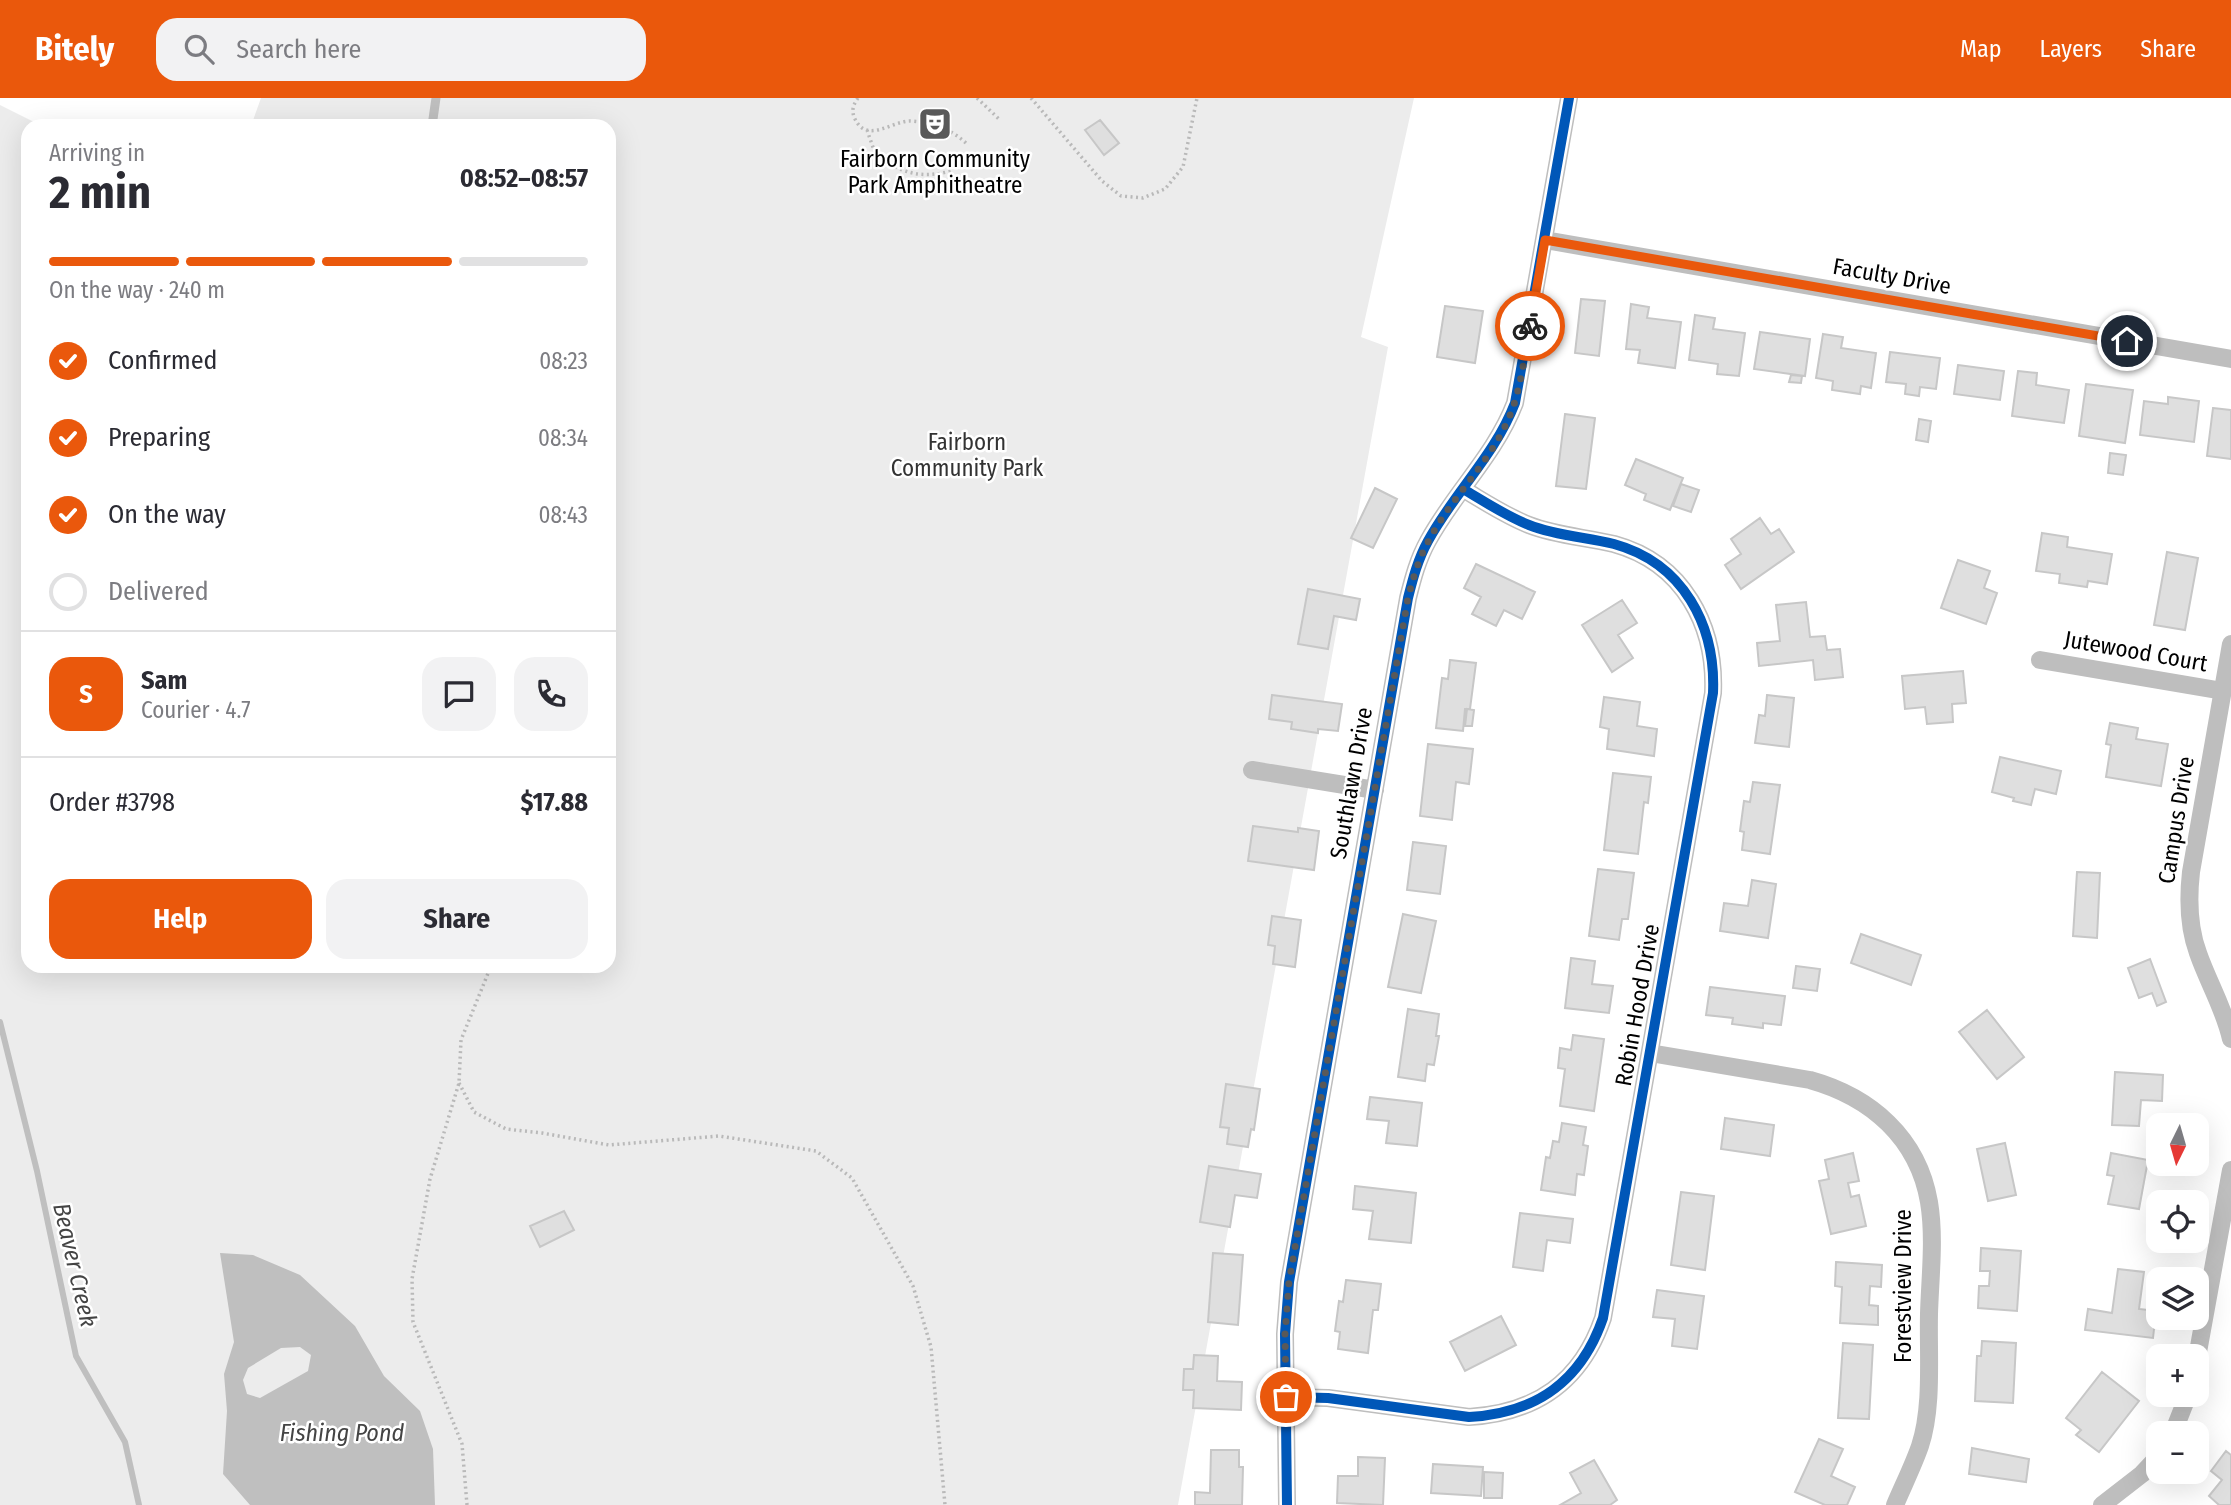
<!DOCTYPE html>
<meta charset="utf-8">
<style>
body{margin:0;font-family:"Fira Sans Condensed",sans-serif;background:#f2f2f3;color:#2b2b33;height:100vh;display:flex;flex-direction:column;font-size:26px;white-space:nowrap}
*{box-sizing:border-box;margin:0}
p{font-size:23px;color:#7c7c81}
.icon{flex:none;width:38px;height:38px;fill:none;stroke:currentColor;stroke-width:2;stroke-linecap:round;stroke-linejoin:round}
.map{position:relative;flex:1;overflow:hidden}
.sheet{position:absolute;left:21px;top:21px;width:595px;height:854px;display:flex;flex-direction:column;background:#fff;border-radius:21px;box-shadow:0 7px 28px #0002}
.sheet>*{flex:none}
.needle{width:46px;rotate:185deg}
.controls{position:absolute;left:2146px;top:1015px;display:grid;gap:14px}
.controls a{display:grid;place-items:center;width:63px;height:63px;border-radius:14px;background:#fff;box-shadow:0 7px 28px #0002;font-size:35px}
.pin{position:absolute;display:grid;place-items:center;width:60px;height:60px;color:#fff;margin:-30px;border:4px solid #fff;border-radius:50%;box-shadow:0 2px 7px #0007}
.courier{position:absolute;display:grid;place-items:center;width:70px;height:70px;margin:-35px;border:5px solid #ea580c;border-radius:50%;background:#fff;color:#222;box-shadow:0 2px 9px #0007}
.summary em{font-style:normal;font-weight:700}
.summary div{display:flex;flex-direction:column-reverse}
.summary{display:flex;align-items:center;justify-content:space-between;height:119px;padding:0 28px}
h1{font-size:46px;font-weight:700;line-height:52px}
.bar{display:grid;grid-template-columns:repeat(4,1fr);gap:10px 7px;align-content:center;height:84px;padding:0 28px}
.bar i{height:9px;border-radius:5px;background:#e1e1e2}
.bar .active{background:#ea580c}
.bar p{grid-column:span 4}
.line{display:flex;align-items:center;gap:18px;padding:0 28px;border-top:2px solid #e1e1e2}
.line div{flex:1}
.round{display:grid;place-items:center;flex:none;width:74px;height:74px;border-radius:21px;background:#f2f2f3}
ol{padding:0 28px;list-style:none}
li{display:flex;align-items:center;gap:21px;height:77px}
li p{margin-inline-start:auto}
li .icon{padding:7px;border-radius:50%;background:#ea580c;color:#fff;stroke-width:4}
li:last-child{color:#7c7c81}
li i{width:38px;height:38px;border:4px solid #e1e1e2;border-radius:50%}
.cta{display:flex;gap:14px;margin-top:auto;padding:14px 28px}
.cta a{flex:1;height:80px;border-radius:21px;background:#ea580c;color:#fff;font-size:28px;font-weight:700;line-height:80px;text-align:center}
.cta a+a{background:#f2f2f3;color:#2b2b33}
header{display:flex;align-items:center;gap:42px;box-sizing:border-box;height:98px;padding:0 35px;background:#ea580c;color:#fff}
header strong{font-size:33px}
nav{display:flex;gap:38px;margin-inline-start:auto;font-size:24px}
.search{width:490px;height:63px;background:#f2f2f3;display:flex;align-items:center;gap:18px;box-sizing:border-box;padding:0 24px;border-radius:21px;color:#7c7c81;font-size:26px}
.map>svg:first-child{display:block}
</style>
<header>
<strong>Bitely</strong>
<div class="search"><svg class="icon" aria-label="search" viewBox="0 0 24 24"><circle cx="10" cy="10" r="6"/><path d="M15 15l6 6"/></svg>Search here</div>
<nav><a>Map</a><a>Layers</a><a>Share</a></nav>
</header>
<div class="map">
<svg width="2231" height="1407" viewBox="0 0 2231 1407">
<rect width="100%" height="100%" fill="#fff"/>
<path fill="#ececec" d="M261,0H1414L1361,239L1388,249L1178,1407H0V7L32,23L84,28H28V868H609V28H251Z"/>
<path fill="#bfbfbf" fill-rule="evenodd" d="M220,1155L253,1157L300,1177L355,1228L384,1278L420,1313L433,1351L435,1407H250L223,1376L227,1313L224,1276L234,1244ZM300,1249L311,1257L308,1273L260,1300L247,1296L243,1282L248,1270L281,1250Z"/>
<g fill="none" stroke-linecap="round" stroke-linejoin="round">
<path stroke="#bfbfbf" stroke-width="6" d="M0,924L37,1073L76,1258L125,1344L139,1407"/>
</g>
<path fill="#dfdfdf" stroke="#c7c7c7" stroke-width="2" d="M1100,22L1119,45L1104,57L1085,32Z
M1581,201L1605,203L1599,258L1575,255Z
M1631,206L1649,209L1647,220L1681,224L1675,270L1638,265L1640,252L1626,251Z
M1445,208L1483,213L1475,265L1437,259Z
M1695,217L1715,220L1713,231L1745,235L1739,278L1717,276L1718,266L1689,262Z
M1760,234L1810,241L1805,278L1754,271Z
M1823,236L1843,239L1841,250L1876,255L1871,290L1861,288L1860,296L1832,292L1833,283L1816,280Z
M1890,254L1940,260L1936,291L1920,289L1919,298L1905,296L1906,286L1886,284Z
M1958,267L2004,273L2000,302L1954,296Z
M2018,273L2037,275L2036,287L2069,292L2064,325L2012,318Z
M1791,277L1802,278L1801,285L1789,284Z
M2086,286L2133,292L2125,345L2079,338Z
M2168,299L2199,303L2194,344L2140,337L2144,303L2168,306Z
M2213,310L2231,312V361L2207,358Z
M1565,316L1595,320L1586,391L1556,388Z
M1919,321L1931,323L1928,344L1916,342Z
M2110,355L2126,357L2123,377L2108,375Z
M1636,361L1683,380L1670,412L1644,402L1646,396L1625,387Z
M1681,386L1699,392L1691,414L1673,408Z
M1375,390L1397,401L1373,450L1351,440Z
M1760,420L1771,436L1779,431L1794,454L1741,491L1725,467L1741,456L1731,441Z
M2042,435L2068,439L2067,449L2112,456L2107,486L2088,483L2087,489L2059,485L2060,476L2036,473Z
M2167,454L2198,460L2185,532L2154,527Z
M1958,462L1990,473L1984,490L1997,495L1986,526L1941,510Z
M1476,466L1535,494L1522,521L1504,512L1496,528L1472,516L1481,499L1464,490Z
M1308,491L1360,501L1356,522L1334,518L1328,551L1298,546Z
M1622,502L1637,525L1618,537L1633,560L1612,574L1582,527Z
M1806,504L1810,539L1825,538L1827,552L1840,551L1843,579L1815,582L1813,562L1759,568L1757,545L1780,543L1776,507Z
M1450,562L1476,565L1470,611H1465L1463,633L1436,630L1442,580L1448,581Z
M1963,573L1966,605L1952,606L1953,624L1927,626L1925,609L1905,611L1902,578Z
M1272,597L1342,606L1338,633L1318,631V635L1291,631L1292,624L1269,621Z
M1767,597L1794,600L1789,649L1755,645L1759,617L1765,618Z
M1604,599L1640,604L1637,628L1657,631L1654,658L1607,651L1609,631L1600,629Z
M1467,611L1474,612L1472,628H1465Z
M2110,625L2138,630L2136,641L2168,646L2161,688L2106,679L2111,647L2106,646Z
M1428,646L1473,651L1469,686L1456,684L1452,722L1420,718Z
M2000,659L2061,673L2056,696L2035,691L2031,707L2013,703L2014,700L1992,694Z
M1613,675L1651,679L1648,705L1644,704L1638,756L1604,752Z
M1753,684L1780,687L1770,756L1742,752L1744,734L1740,733L1744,703L1750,704Z
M1253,728L1298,734V730L1319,733L1314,772L1248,763Z
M1413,744L1446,748L1440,796L1407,792Z
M1598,771L1634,775L1628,821H1622L1619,842L1589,838Z
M2077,774L2100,775L2097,840L2073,838Z
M1752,782L1776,786L1768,840L1720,833L1724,805L1748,808Z
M1403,816L1436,823L1421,895L1388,889Z
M1272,818L1301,822L1295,869L1273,866L1275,848L1268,847Z
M1861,836L1921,857L1911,887L1851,865Z
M1571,860L1595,863L1592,886L1613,888L1609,915L1565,910Z
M2150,861L2166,904L2157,908L2152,895L2139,900L2128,870Z
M1796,868L1820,871L1817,893L1793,890Z
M1710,889L1785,898L1781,927L1763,925V930L1732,926L1733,920L1706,917Z
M1408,911L1439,916L1436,938H1439L1434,967L1427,966L1425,983L1398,979Z
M1987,912L2024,959L1997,981L1959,934Z
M1573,937L1604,941L1594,1013L1560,1008L1565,971L1558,970L1560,950L1571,952Z
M2115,974L2163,977L2162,1003L2141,1002L2139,1028L2112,1027Z
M1226,986L1260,991L1254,1032L1251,1031L1248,1049L1227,1046L1229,1030L1220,1029Z
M1370,999L1422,1005L1417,1048L1386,1045L1389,1023L1367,1021Z
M1725,1020L1774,1027L1770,1058L1721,1051Z
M1562,1025L1586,1029L1583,1047L1588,1048L1584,1077L1577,1076L1575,1097L1541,1092L1546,1059L1550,1060L1553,1043L1559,1044Z
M2005,1045L2016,1097L1988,1103L1977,1051Z
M1853,1055L1859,1083L1848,1085L1851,1099L1859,1097L1866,1128L1831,1136L1819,1083L1829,1081L1825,1062Z
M2111,1055L2148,1062L2139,1111L2108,1106L2114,1078L2107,1077Z
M1209,1068L1261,1076L1257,1100L1235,1097L1230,1129L1200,1124Z
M1355,1088L1416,1095L1411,1145L1369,1141L1373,1113L1353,1111Z
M1681,1094L1714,1098L1705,1172L1671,1167Z
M564,1113L574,1132L540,1149L530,1128Z
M1520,1115L1573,1121L1570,1145L1547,1142L1543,1173L1513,1169Z
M1981,1150L2021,1153L2017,1213L1978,1210L1979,1188H1989L1990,1173H1980Z
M1213,1155L1243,1157L1238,1227L1208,1224Z
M1836,1164L1882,1167L1881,1189L1870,1188L1869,1207L1878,1208V1227L1840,1225L1842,1189L1835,1188Z
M2118,1171L2144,1174L2139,1211L2156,1213L2153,1240L2085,1232L2088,1211L2112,1215Z
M1346,1182L1381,1186L1378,1212H1373L1368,1255L1338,1251L1340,1234L1335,1233L1339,1203L1343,1204Z
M1657,1192L1704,1198L1697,1251L1672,1248L1675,1221L1653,1219Z
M1501,1218L1516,1247L1465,1273L1450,1244Z
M1982,1243L2016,1245L2013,1305L1975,1303L1977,1258H1981Z
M1843,1245L1873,1247L1869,1321L1838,1320Z
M1194,1257L1218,1258L1217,1283L1242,1284L1241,1312L1193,1310L1194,1292H1183L1184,1271H1193Z
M2102,1274L2139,1303L2099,1354L2076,1337L2081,1332L2066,1320Z
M1819,1341L1843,1351L1831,1378L1855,1389L1847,1407H1825L1795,1394Z
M1972,1350L2029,1361L2026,1384L1969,1376Z
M1211,1352H1239V1369H1243L1242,1407H1195V1394L1210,1395Z
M2226,1353L2231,1357V1407H2219L2209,1398L2222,1382L2211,1373Z
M1358,1359L1385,1360L1383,1407L1337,1405L1338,1378H1358Z
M1594,1362L1617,1402L1610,1407H1560L1581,1395L1570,1375Z
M1433,1366L1483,1369L1481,1398L1431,1395Z
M1484,1374L1503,1375L1502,1400H1484Z"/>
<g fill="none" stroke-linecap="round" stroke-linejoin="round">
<path stroke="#b9b9b9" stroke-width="3.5" stroke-dasharray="2 3.5" stroke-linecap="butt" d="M858,0C853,7 851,13 855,21C867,46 892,23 910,23C931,24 951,31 966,45
M977,0L1000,22
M1031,0L1102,83L1121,98L1143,100L1165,91L1183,69L1197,0
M867,32L876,58C903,75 920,81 951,73
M459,985L474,1014L506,1031L542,1035L609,1047L719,1038L816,1053L852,1080L913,1188L931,1249L945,1407
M467,1407L462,1346L413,1224L412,1181L430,1081L459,985L461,942L491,868"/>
<path stroke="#bebebe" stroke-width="9" d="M432,28L436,0"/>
<path stroke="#bebebe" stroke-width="18" d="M1545,142L2231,261
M2231,546L2191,774C2188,801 2188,828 2198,855C2208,884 2224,910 2231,941
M2040,562L2223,593
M1252,672L1375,692
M1650,955L1810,982C1871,999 1918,1040 1929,1104C1935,1140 1930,1180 1929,1216C1928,1257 1933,1309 1920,1348C1913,1368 1903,1388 1895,1407
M2196,1265L2231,1072
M1286,1299L1328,1300L1469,1319C1536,1315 1581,1284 1603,1220L1713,595C1716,527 1683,465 1614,446C1586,439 1557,438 1529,427C1506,418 1485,404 1463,391
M2173,1335L2188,1297
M1287,1407L1285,1236L1289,1184L1408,500C1413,480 1418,461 1428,443C1454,395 1495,357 1515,305L1569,0
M2102,1407L2142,1376L2158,1359"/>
<defs>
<path id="cycleway" d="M1286,1299L1328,1300L1469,1319C1536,1315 1581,1284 1603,1220L1713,595C1716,527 1683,465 1614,446C1586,439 1557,438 1529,427C1506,418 1485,404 1463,391
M1287,1407L1285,1236L1289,1184L1408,500C1413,480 1418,461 1428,443C1454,395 1495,357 1515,305L1569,0"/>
</defs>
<use href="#cycleway" stroke="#fff" stroke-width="15"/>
<use href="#cycleway" stroke="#0057b8" stroke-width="10"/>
</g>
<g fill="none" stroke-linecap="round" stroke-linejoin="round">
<path stroke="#595959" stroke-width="7" stroke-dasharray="0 12.6" d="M1286,1299L1285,1236L1289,1184L1408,500C1413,481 1418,462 1428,444C1450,401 1488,367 1508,322C1521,293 1524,259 1530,228"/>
<path stroke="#ea580c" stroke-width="9" d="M1530,228L1545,142L2127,243"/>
</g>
<defs>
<symbol id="theatre-square" viewBox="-11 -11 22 22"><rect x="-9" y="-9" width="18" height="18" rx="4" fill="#595959" stroke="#fff"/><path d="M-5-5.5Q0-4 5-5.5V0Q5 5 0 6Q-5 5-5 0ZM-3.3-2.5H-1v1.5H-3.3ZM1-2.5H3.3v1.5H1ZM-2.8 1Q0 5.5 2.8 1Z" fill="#fff"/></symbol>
</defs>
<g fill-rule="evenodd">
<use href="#theatre-square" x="916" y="7" width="38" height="38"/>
</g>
<g text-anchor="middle" stroke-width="5" stroke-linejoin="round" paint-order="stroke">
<g font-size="23" fill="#000" stroke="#fff">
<text x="935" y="69">Fairborn Community<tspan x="935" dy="26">Park Amphitheatre</tspan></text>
</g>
<g font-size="23" fill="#000" stroke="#fff">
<text transform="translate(1892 178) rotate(10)" y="8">Faculty Drive</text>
<text transform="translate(2136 553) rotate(10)" y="8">Jutewood Court</text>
<text transform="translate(1351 685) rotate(-80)" y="8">Southlawn Drive</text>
<text transform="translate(2176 722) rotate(-81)" y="8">Campus Drive</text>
<text transform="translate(1637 907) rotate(-80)" y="8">Robin Hood Drive</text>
<text transform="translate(1903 1188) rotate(-90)" y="8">Forestview Drive</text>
</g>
<g font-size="23" fill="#333" stroke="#fff">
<text x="967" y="352">Fairborn<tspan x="967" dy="26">Community Park</tspan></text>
</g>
<g font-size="24" font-style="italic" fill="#444" stroke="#fff">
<text transform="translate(75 1167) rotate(77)" y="8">Beaver Creek</text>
<text x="342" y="1343">Fishing Pond</text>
</g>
</g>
</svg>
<div class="controls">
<a><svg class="needle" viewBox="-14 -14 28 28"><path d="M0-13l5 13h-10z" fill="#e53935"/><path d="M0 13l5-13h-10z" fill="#7c7c81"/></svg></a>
<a><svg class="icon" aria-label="locate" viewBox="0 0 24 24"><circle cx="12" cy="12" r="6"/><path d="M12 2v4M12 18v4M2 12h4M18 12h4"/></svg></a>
<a><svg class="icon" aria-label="layers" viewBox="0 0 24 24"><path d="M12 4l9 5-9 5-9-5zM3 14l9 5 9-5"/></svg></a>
<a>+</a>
<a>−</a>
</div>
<div class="pin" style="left:1286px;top:1299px;background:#ea580c"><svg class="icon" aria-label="bag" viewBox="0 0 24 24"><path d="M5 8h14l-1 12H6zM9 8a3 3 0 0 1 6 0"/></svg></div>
<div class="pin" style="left:2127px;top:243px;background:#1f2937"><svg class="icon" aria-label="home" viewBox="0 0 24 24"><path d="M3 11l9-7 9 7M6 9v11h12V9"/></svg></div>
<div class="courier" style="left:1530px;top:228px"><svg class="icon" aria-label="bike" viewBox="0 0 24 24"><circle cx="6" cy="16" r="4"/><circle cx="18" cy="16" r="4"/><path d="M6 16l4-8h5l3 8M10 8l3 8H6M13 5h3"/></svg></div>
<section class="sheet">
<div class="summary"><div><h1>2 min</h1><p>Arriving in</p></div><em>08:52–08:57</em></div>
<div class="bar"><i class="active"></i><i class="active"></i><i class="active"></i><i></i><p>On the way · 240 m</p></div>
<ol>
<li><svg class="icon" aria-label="check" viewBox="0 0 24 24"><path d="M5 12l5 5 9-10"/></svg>Confirmed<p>08:23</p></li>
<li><svg class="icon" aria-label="check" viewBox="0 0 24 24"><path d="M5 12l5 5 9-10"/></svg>Preparing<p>08:34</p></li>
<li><svg class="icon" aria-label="check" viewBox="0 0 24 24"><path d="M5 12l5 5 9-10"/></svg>On the way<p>08:43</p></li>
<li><i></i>Delivered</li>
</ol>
<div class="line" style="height:126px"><b class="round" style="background:#ea580c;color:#fff">S</b><div><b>Sam</b><p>Courier · 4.7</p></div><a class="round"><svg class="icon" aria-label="chat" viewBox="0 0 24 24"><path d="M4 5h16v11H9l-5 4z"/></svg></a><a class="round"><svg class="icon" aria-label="phone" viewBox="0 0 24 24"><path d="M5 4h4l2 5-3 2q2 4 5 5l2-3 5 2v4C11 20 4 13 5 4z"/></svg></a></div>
<div class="line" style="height:91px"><div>Order #3798</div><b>$17.88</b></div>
<div class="cta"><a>Help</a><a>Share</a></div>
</section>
</div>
